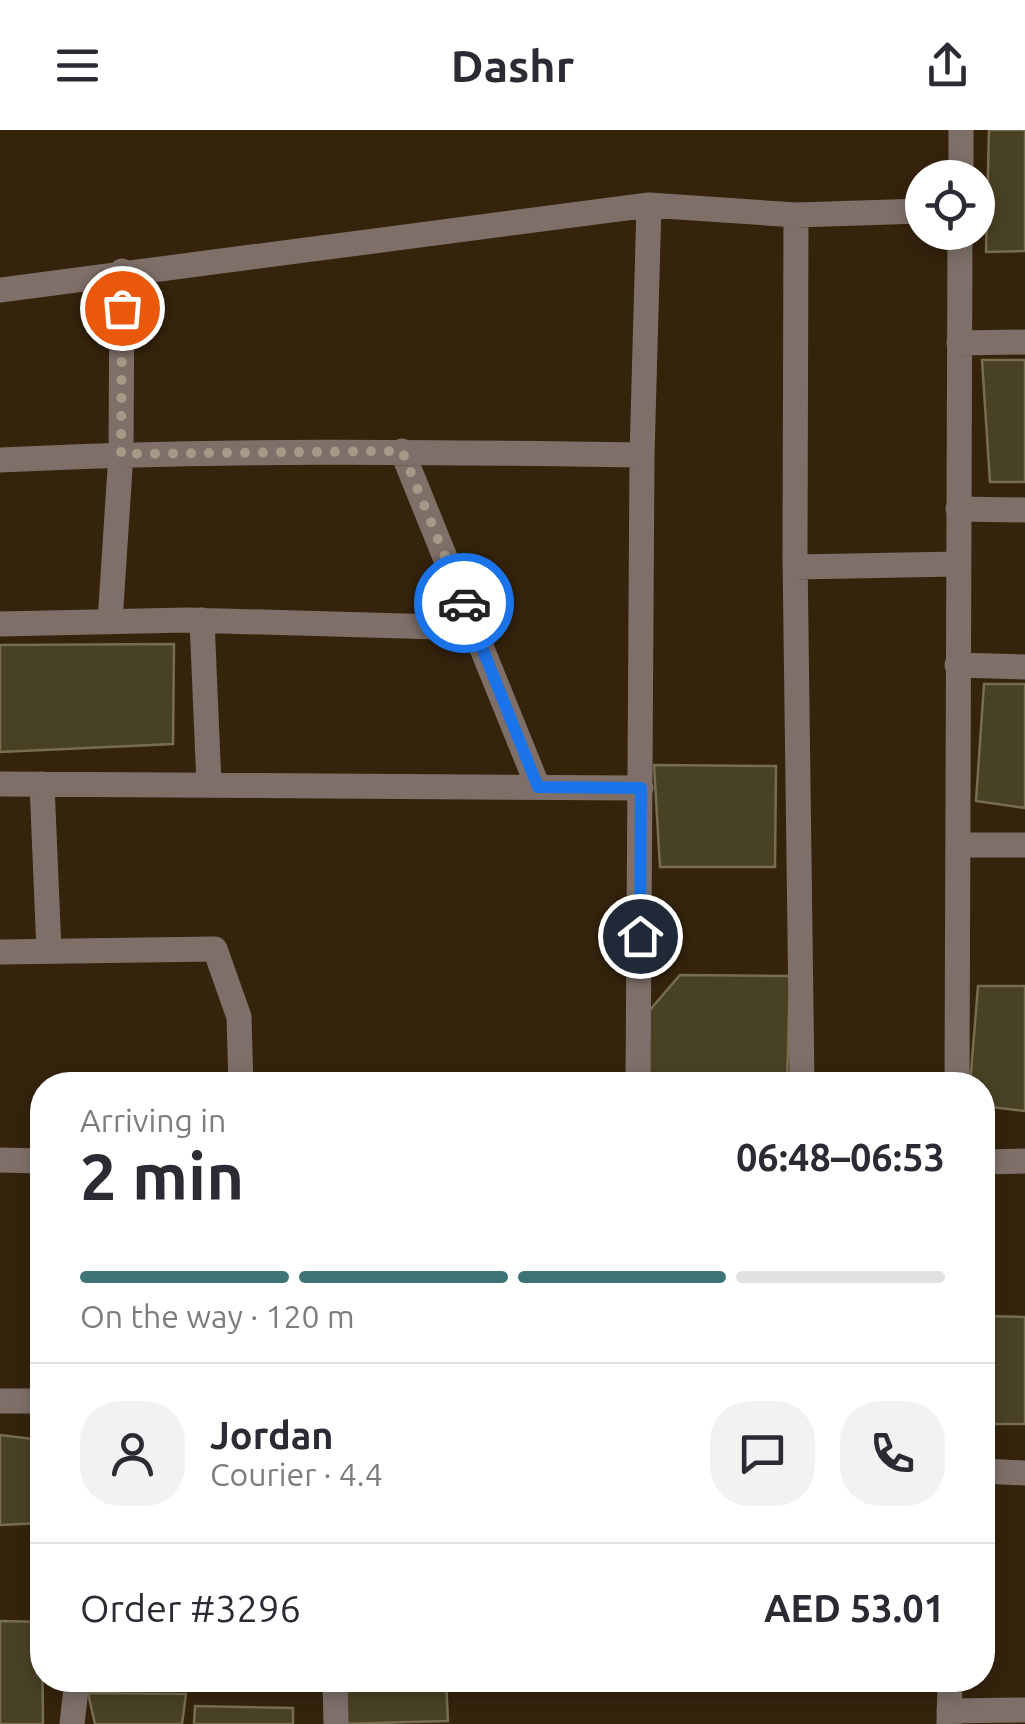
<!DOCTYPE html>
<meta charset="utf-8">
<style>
body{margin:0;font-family:Ubuntu,sans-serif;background:#f2f2f3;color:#2b2b33;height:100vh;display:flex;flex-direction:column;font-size:38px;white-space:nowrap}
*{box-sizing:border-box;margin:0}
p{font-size:32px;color:#7c7c81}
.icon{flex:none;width:55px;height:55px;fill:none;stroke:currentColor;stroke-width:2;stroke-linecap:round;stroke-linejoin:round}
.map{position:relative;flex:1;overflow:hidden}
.side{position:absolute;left:30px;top:942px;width:965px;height:620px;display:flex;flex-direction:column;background:#fff;border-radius:40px;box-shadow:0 5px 15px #0003}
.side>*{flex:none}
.fabs{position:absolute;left:905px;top:30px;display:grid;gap:20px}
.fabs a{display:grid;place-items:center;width:90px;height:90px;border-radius:50%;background:#fff;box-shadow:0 5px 15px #0003;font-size:50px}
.pin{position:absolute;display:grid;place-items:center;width:85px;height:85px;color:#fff;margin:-42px;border:5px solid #fff;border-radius:50%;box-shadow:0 2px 10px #0007}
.courier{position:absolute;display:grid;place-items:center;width:100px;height:100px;margin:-50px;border:8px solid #1a73e8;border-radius:50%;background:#fff;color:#222;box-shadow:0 2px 12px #0007}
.headline em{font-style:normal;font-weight:700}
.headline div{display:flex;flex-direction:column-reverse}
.headline{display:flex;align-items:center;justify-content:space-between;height:170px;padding:0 50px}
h1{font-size:65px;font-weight:700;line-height:75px}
.bar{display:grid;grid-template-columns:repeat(4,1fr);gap:15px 10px;align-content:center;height:120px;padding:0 50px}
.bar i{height:12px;border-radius:8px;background:#e1e1e2}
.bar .on{background:#3e7475}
.bar p{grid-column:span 4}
.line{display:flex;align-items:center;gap:25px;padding:0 50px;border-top:2px solid #e1e1e2}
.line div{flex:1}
.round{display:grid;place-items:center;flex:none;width:105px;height:105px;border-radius:40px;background:#f2f2f3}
header{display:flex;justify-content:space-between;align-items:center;height:130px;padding:0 50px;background:#fff;font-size:45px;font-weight:700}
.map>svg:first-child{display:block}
</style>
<header><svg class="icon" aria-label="menu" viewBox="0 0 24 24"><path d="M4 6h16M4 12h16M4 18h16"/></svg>Dashr<svg class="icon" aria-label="share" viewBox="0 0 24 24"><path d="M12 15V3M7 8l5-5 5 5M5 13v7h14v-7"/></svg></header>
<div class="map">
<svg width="1025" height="1594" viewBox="0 0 1025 1594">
<rect width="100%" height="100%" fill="#35230c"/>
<path fill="#494124" stroke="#776e50" stroke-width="2.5" d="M989,0H1025V121L986,122Z
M982,230H1025V352H990Z
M174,514L173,614L0,622V515Z
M984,554H1025V678L976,671Z
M654,635L776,636L775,737H660Z
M680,845L790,846L787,955H645L649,881Z
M978,856H1025V981L982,976V955H970Z
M982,1186L1025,1187V1294H982Z
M0,1305L42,1310V1393L0,1395Z
M0,1491L42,1492L43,1594H0Z
M342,1550H446L448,1591L339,1594Z
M88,1563L186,1564L182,1594H95Z
M195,1576L293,1578V1594H194Z"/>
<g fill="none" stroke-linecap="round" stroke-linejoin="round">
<path stroke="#7e7069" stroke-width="25" d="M961,48V0
M796,85L795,426L802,955
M0,160L649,75L796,85L922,81
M959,213L1025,212
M402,321L538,657
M0,330C214,319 428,322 642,325
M958,379L1025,380
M795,437L958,434
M202,490L209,655
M110,492L121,323L122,141
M0,494L188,490L474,498
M957,535L1025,537
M0,654L641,658
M42,654L49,821
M958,715H1025
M0,822L215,819L239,887L241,955
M638,955L642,325L649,75
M957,955L960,102
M0,1030L42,1031
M982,1032L1025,1031
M0,1271H42
M982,1341L1025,1343
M335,1550L336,1594
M949,1581L1025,1580
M72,1594L77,1550
M949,1594L950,1550"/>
</g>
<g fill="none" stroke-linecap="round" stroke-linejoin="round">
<path stroke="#a79988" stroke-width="10" stroke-dasharray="0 18" d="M122,178L121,324L402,321L464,473"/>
<path stroke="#1a73e8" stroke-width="12" d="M464,473L538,657L641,658L640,806"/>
</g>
</svg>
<div class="fabs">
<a><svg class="icon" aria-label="locate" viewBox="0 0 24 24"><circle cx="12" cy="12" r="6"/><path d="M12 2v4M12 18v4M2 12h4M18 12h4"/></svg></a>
</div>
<div class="pin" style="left:122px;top:178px;background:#ea580c"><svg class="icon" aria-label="bag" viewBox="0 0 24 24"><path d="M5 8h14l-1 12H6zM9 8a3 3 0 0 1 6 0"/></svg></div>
<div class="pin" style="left:640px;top:806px;background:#1f2937"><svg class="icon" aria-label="home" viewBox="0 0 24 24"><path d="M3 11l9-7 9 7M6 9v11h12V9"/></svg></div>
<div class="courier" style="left:464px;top:473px"><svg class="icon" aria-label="car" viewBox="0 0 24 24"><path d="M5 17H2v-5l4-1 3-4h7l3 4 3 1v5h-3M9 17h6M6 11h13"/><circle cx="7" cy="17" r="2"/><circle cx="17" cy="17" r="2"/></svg></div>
<section class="side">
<div class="headline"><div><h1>2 min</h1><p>Arriving in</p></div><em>06:48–06:53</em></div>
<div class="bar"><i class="on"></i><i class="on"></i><i class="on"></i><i></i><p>On the way · 120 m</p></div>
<div class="line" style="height:180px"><a class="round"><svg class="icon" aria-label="person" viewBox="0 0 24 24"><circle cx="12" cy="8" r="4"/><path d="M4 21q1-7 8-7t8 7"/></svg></a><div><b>Jordan</b><p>Courier · 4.4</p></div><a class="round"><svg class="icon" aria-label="chat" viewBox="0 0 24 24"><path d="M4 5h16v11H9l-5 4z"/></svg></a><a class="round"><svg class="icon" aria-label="phone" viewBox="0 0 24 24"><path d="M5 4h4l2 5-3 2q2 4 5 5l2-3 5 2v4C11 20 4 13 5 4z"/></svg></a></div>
<div class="line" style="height:130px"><div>Order #3296</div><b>AED 53.01</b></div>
</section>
</div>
